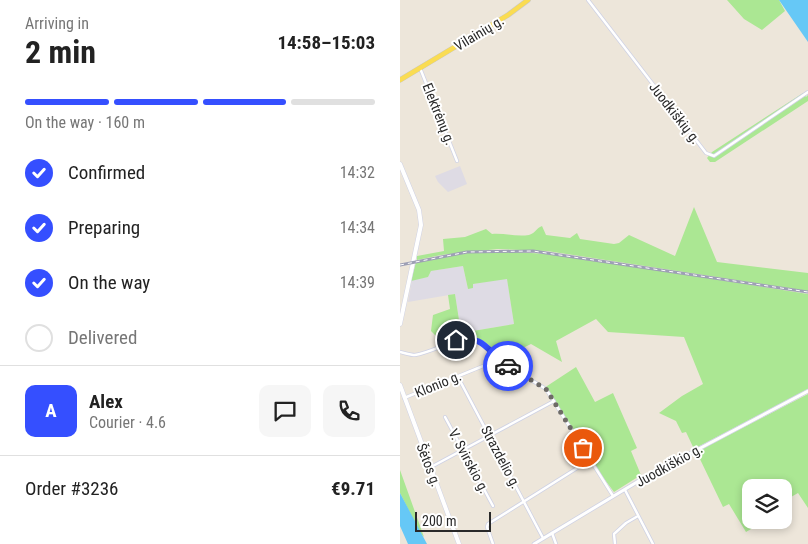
<!DOCTYPE html>
<meta charset="utf-8">
<style>
body{margin:0;font-family:"Roboto Condensed",sans-serif;background:#f6f6f6;color:#222;height:100vh;display:flex;flex-direction:column;font-size:19px;white-space:nowrap}
*{box-sizing:border-box;margin:0}
p{font-size:16px;color:#767676}
.icon{flex:none;width:28px;height:28px;fill:none;stroke:currentColor;stroke-width:2;stroke-linecap:round;stroke-linejoin:round}
.map{position:relative;flex:1;overflow:hidden}
.details{display:flex;flex-direction:column;background:#fff;width:400px}
.details>*{flex:none}
.buttons{position:absolute;left:342px;top:479px;display:grid;gap:10px}
.buttons a{display:grid;place-items:center;width:50px;height:50px;border-radius:10px;background:#fff;box-shadow:0 2px 8px #0003;font-size:25px}
.scale{position:absolute;left:15px;bottom:12px;width:76px;box-sizing:border-box;padding-left:5px;border:2px solid #292929;border-top:0;font-size:14px;line-height:18px;white-space:nowrap;color:#292929;-webkit-text-stroke:4px #fff;paint-order:stroke}
.pin{position:absolute;display:grid;place-items:center;width:42px;height:42px;color:#fff;margin:-21px;border:2px solid #fff;border-radius:50%;box-shadow:0 1px 5px #0007}
.courier{position:absolute;display:grid;place-items:center;width:50px;height:50px;margin:-25px;border:4px solid #354fff;border-radius:50%;background:#fff;color:#222;box-shadow:0 1px 6px #0007}
.summary em{font-style:normal;font-weight:700}
.summary div{display:flex;flex-direction:column-reverse}
.summary{display:flex;align-items:center;justify-content:space-between;height:85px;padding:0 25px}
h1{font-size:32px;font-weight:700;line-height:38px}
.bar{display:grid;grid-template-columns:repeat(4,1fr);gap:8px 5px;align-content:center;height:60px;padding:0 25px}
.bar i{height:6px;border-radius:4px;background:#e0e0e0}
.bar .selected{background:#354fff}
.bar p{grid-column:span 4}
.line{display:flex;align-items:center;gap:12px;padding:0 25px;border-top:1px solid #e0e0e0}
.line div{flex:1}
.round{display:grid;place-items:center;flex:none;width:52px;height:52px;border-radius:10px;background:#f6f6f6}
ol{padding:0 25px;list-style:none}
li{display:flex;align-items:center;gap:15px;height:55px}
li p{margin-inline-start:auto}
li .icon{padding:5px;border-radius:50%;background:#354fff;color:#fff;stroke-width:4}
li:last-child{color:#767676}
li i{width:28px;height:28px;border:2px solid #e0e0e0;border-radius:50%}
main{display:flex;flex:1;min-height:0}
.map>svg:first-child{display:block}
</style>
<main>
<section class="details">
<div class="summary"><div><h1>2 min</h1><p>Arriving in</p></div><em>14:58–15:03</em></div>
<div class="bar"><i class="selected"></i><i class="selected"></i><i class="selected"></i><i></i><p>On the way · 160 m</p></div>
<ol>
<li><svg class="icon" aria-label="check" viewBox="0 0 24 24"><path d="M5 12l5 5 9-10"/></svg>Confirmed<p>14:32</p></li>
<li><svg class="icon" aria-label="check" viewBox="0 0 24 24"><path d="M5 12l5 5 9-10"/></svg>Preparing<p>14:34</p></li>
<li><svg class="icon" aria-label="check" viewBox="0 0 24 24"><path d="M5 12l5 5 9-10"/></svg>On the way<p>14:39</p></li>
<li><i></i>Delivered</li>
</ol>
<div class="line" style="height:90px"><b class="round" style="background:#354fff;color:#fff">A</b><div><b>Alex</b><p>Courier · 4.6</p></div><a class="round"><svg class="icon" aria-label="chat" viewBox="0 0 24 24"><path d="M4 5h16v11H9l-5 4z"/></svg></a><a class="round"><svg class="icon" aria-label="phone" viewBox="0 0 24 24"><path d="M5 4h4l2 5-3 2q2 4 5 5l2-3 5 2v4C11 20 4 13 5 4z"/></svg></a></div>
<div class="line" style="height:65px"><div>Order #3236</div><b>€9.71</b></div>
</section>
<div class="map">
<svg width="408" height="544" viewBox="0 0 408 544">
<rect width="100%" height="100%" fill="#ede6da"/>
<path fill="#dedbe4" d="M60,166L67,184L48,192L38,182L35,176Z
M63,266L68,289L73,284L107,278L114,324L61,333L55,294L8,302L12,280L28,277L31,271Z"/>
<path fill="#abe793" d="M327,0H379L385,11L362,30L344,19Z
M403,93L406,97L408,95V101L315,162H310L307,158L312,152Z
M294,207L317,262L408,273V291L147,251L98,249L41,255L17,260V256L44,251L43,239L65,237L86,229L92,234C105,233 116,237 129,235C136,233 136,228 142,226L146,235L170,238L177,233L180,239L214,244L219,243L229,235L275,256Z
M98,251L147,254L200,261L408,294V389L294,449L286,432L282,433L276,421L259,413L282,396L303,384L284,337L208,332L196,319L156,341L162,362L131,344L98,360C88,344 72,337 53,340L51,333L36,336L31,331L33,315L50,309L48,295L55,294L61,333L114,324L107,279L73,284V288L68,289L63,266L31,271L28,277L11,281L16,262L66,253Z
M176,367L195,402L213,393L237,448L231,451L241,475L214,492L190,460L203,455L186,431L175,436L144,388Z
M408,394V508L398,493L384,501V488L377,487L373,479L357,487L351,488V509L346,513L351,520H362L363,522L346,532L329,504L323,507L298,455V451Z
M0,470L24,537L20,533L0,493Z"/>
<path fill="#66c8f6" d="M379,0H408V42Z
M0,493L27,544H8L0,526Z"/>
<g fill="none" stroke-linecap="round" stroke-linejoin="round">
<defs>
<path id="minor" d="M188,0L306,153L314,156L408,92
M20,68L57,161
M0,352C5,353 10,355 15,355C46,350 75,319 98,360
M58,377L143,538
M4,398L98,360L146,389L213,496
M45,417L93,506
M31,467L154,401
M225,490L253,544
M152,533L156,544
M93,544L87,527L88,524L190,460
M215,544L214,534L226,523L238,516"/>
<path id="tertiary" d="M134,544L242,479L408,391"/>
<path id="secondary" d="M0,164L19,210L21,225L0,324
M0,385L59,544"/>
<path id="primary" d="M0,80L108,15L128,0"/>
</defs>
<use href="#minor" stroke="#cfd2e4" stroke-width="4"/>
<use href="#tertiary" stroke="#cfd2e4" stroke-width="4.5"/>
<use href="#secondary" stroke="#cfd2e4" stroke-width="5"/>
<use href="#primary" stroke="#c7c7c7" stroke-width="5.5"/>
<use href="#minor" stroke="#fff" stroke-width="2.5"/>
<use href="#tertiary" stroke="#fff" stroke-width="3"/>
<use href="#secondary" stroke="#fff" stroke-width="4"/>
<use href="#primary" stroke="#fadc52" stroke-width="4.5"/>
<defs>
<path id="rail" d="M0,265L67,252L133,251L408,292"/>
</defs>
<use href="#rail" stroke="#9d9fb5" stroke-width="3"/>
<use href="#rail" stroke="#fff" stroke-width="1" stroke-dasharray="4" stroke-linecap="butt"/>
</g>
<g fill="none" stroke-linecap="round" stroke-linejoin="round">
<path stroke="#6e6b67" stroke-width="5" stroke-dasharray="0 9" d="M108,366L146,389L183,448"/>
<path stroke="#354fff" stroke-width="6" d="M56,340C86,334 88,354 108,366"/>
</g>
<g text-anchor="middle" stroke-width="4" stroke-linejoin="round" paint-order="stroke">
<g font-size="14" fill="#292929" stroke="#fff">
<text transform="translate(79 33) rotate(-31)" y="5">Vilainių g.</text>
<text transform="translate(275 113) rotate(52)" y="5">Juodkiškių g.</text>
<text transform="translate(39 114) rotate(68)" y="5">Elektrėnų g.</text>
<text transform="translate(38 384) rotate(-22)" y="5">Klonio g.</text>
<text transform="translate(101 457) rotate(62)" y="5">Strazdelio g.</text>
<text transform="translate(69 461) rotate(62)" y="5">V. Svirskio g.</text>
<text transform="translate(29 465) rotate(69)" y="5">Šėtos g.</text>
<text transform="translate(269 465) rotate(-29)" y="5">Juodkiškio g.</text>
</g>
</g>
</svg>
<div class="buttons">
<a><svg class="icon" aria-label="layers" viewBox="0 0 24 24"><path d="M12 4l9 5-9 5-9-5zM3 14l9 5 9-5"/></svg></a>
</div>
<div class="scale">200 m</div>
<div class="pin" style="left:183px;top:448px;background:#ea580c"><svg class="icon" aria-label="bag" viewBox="0 0 24 24"><path d="M5 8h14l-1 12H6zM9 8a3 3 0 0 1 6 0"/></svg></div>
<div class="pin" style="left:56px;top:340px;background:#1f2937"><svg class="icon" aria-label="home" viewBox="0 0 24 24"><path d="M3 11l9-7 9 7M6 9v11h12V9"/></svg></div>
<div class="courier" style="left:108px;top:366px"><svg class="icon" aria-label="car" viewBox="0 0 24 24"><path d="M5 17H2v-5l4-1 3-4h7l3 4 3 1v5h-3M9 17h6M6 11h13"/><circle cx="7" cy="17" r="2"/><circle cx="17" cy="17" r="2"/></svg></div>
</div>
</main>
